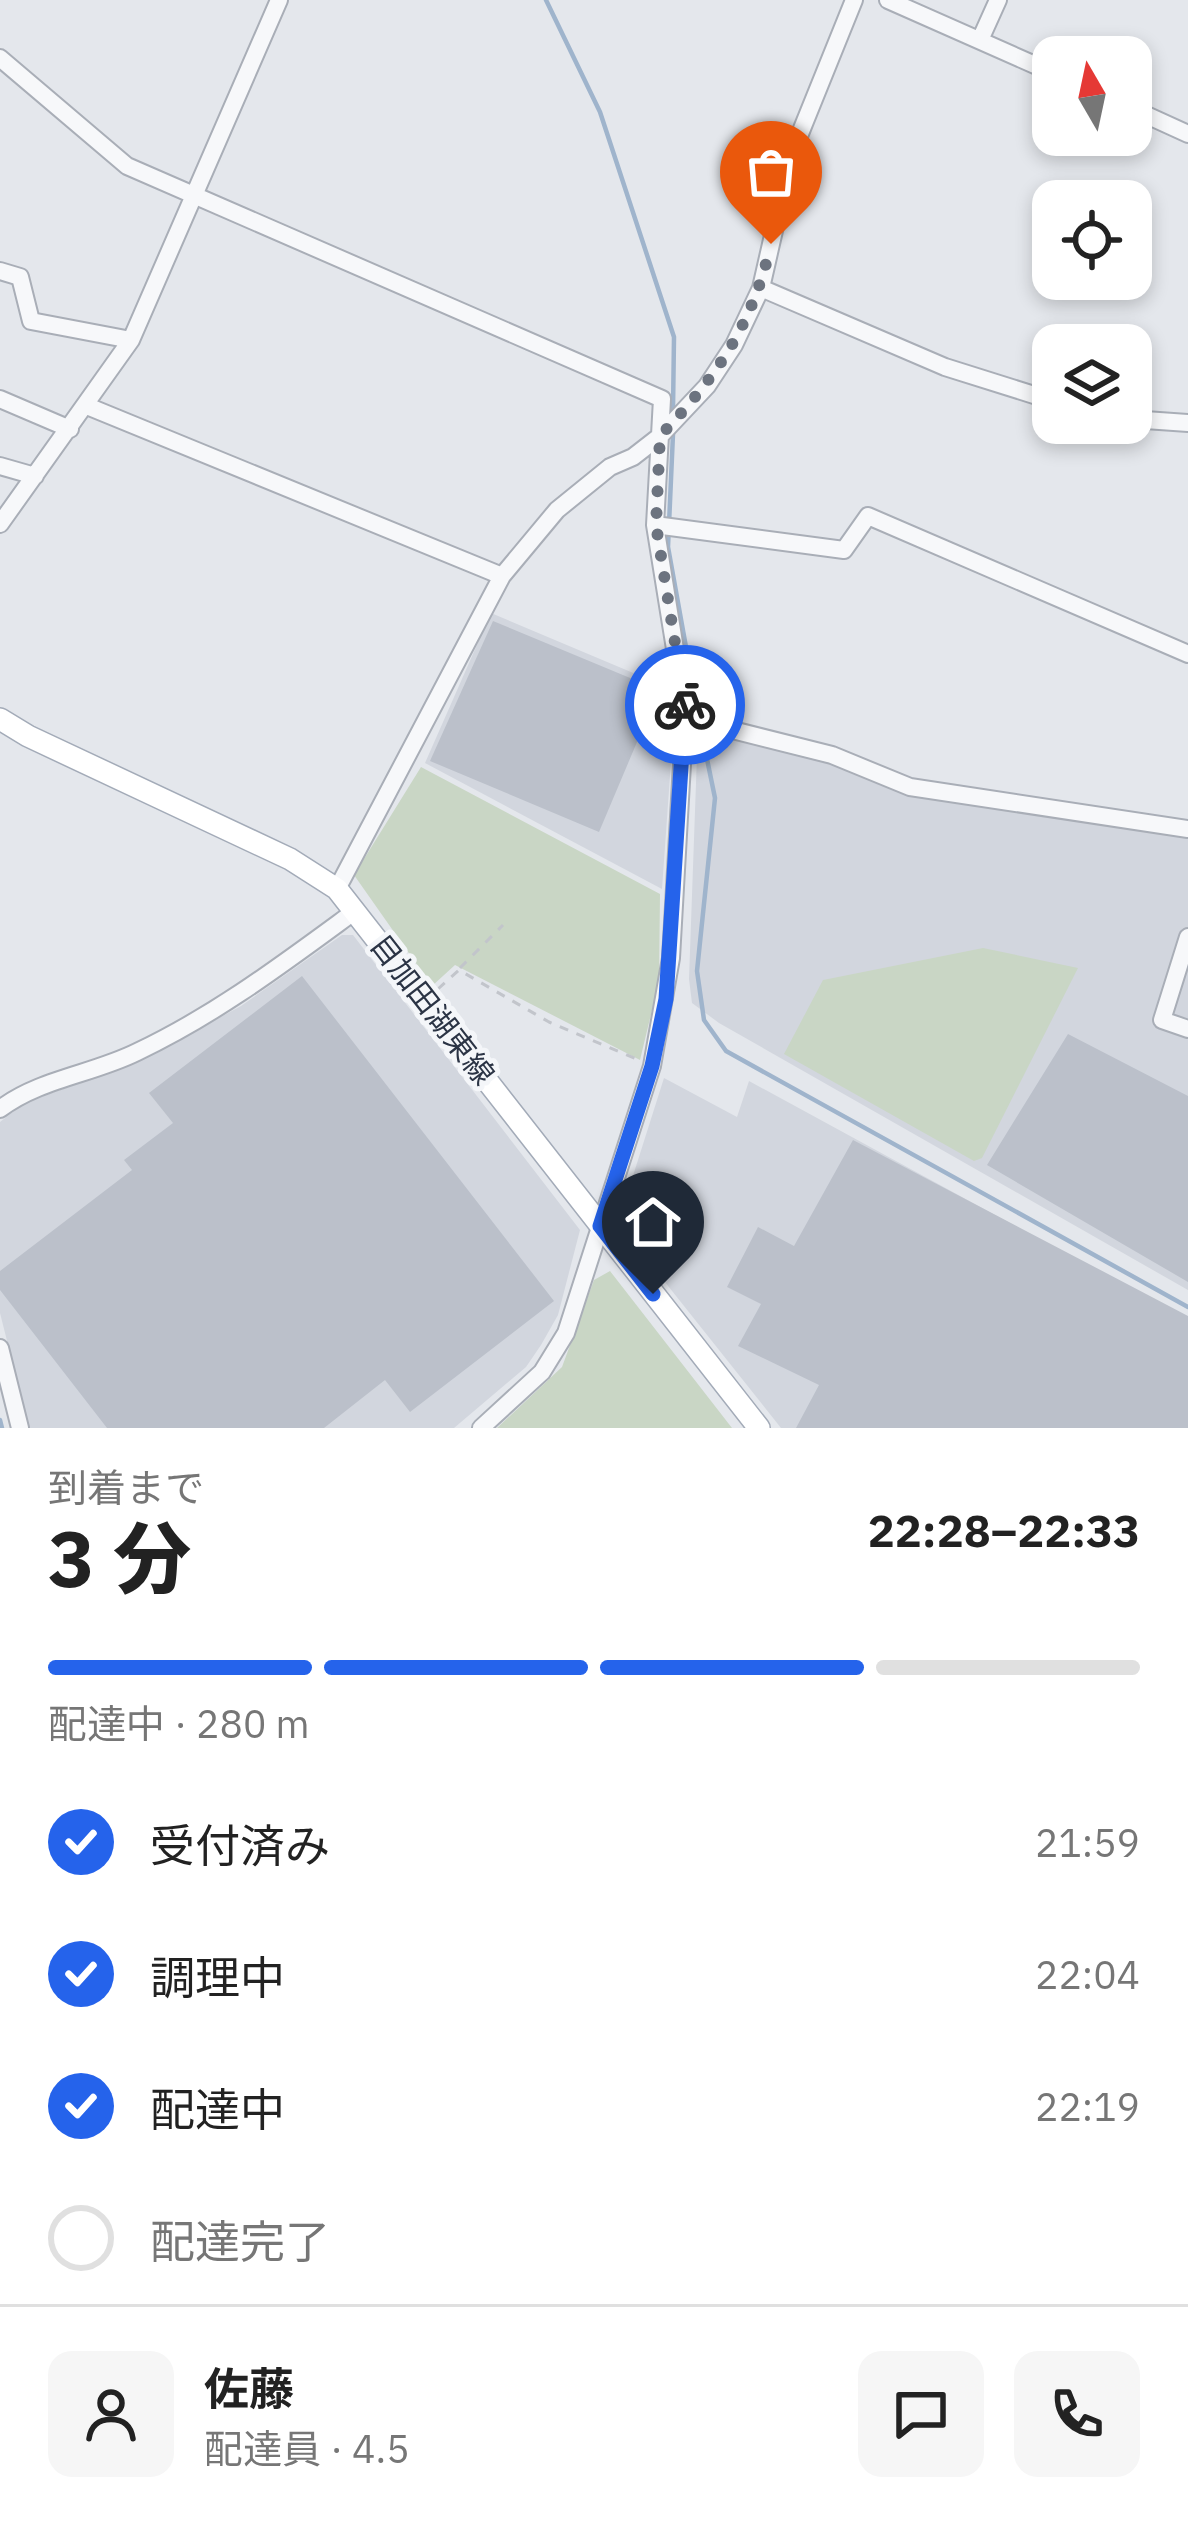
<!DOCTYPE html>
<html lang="ja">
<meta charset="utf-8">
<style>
body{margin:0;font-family:"IBM Plex Sans","Noto Sans JP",sans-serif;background:#f6f6f6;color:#222;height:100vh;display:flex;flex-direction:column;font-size:45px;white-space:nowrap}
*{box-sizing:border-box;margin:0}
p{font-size:39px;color:#767676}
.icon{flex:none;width:66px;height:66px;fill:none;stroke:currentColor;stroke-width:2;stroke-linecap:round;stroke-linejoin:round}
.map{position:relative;height:1428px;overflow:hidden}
.drawer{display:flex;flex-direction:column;background:#fff;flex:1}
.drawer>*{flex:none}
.needle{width:78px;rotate:351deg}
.fabs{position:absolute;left:1032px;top:36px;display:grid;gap:24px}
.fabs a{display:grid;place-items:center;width:120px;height:120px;border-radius:24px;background:#fff;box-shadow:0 6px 18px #0003;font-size:60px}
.pin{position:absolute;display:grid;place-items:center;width:102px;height:102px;color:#fff;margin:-123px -51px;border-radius:50% 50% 50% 0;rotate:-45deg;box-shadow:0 0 12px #0007}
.pin .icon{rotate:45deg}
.courier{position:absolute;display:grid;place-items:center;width:120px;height:120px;margin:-60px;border:9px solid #2563eb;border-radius:50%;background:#fff;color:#222;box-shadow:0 3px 15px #0007}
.overview em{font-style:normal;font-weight:800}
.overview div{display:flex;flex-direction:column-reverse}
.overview{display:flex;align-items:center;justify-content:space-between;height:204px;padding:0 48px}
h1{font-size:78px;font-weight:800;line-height:90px}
.bar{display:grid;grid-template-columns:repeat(4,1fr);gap:18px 12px;align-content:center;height:144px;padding:0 48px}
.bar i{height:15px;border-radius:9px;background:#e0e0e0}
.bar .on{background:#2563eb}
.bar p{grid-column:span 4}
.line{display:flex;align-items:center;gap:30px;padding:0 48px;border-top:3px solid #e0e0e0}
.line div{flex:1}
.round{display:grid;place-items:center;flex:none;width:126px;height:126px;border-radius:24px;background:#f6f6f6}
ol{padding:0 48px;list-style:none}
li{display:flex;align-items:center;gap:36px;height:132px}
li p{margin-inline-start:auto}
li .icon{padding:12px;border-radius:50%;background:#2563eb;color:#fff;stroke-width:4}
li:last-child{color:#767676}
li i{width:66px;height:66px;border:6px solid #e0e0e0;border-radius:50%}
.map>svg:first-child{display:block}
</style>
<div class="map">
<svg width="1188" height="1428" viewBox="0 0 1188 1428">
<rect width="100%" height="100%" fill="#e4e7ec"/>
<path fill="#d2d6de" d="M491,613L676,691L662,889L425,763Z
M706,727L873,776L879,785L1188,837V1290L719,1023L692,1003L689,979L697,755Z
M342,935H353L580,1230L558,1315L541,1345L526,1367L454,1428H29L0,1313V1122L24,1103L136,1063L241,1006Z
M664,1078L737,1117L749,1081L1188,1320V1428H781L618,1223Z"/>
<path fill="#c9d6c5" d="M421,767L660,894L659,981L640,1060L455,965L432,986L354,875Z
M983,948L1078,968L982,1158L974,1161L784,1054L823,980Z
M610,1271L732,1428H497L562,1367L594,1280Z"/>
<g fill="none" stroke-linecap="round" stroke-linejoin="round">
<path stroke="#9fb4cc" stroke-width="4.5" d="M546,0L600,112L674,337L673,410
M673,434L668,547L698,714
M700,725L715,798L697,971L704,1020L726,1051L1188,1307
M0,1420L2,1428"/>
</g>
<path fill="#bbc0ca" d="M493,621L659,690L599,832L430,761Z
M302,976L554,1301L410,1412L385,1380L324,1428H107L0,1290V1271L132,1170L124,1160L173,1123L149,1093Z
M1068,1034L1188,1096V1282L987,1165Z
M853,1140L1188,1316V1428H796L819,1385L738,1346L761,1304L727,1287L758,1227L794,1246Z"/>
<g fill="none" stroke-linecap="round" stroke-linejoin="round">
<defs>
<path id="minor" d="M888,0L1053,73
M980,40L998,0
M0,58L127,166L662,399L655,525L685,711L671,958L652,1066L566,1333L542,1372L481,1428
M1131,108L1188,134
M0,271L20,277L31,321L131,340
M761,288L945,367L1053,401
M0,399L70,429
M87,406L502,576
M1131,419L1188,423
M0,466L35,476
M0,524L131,340L279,0
M655,525L844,550L868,516L1188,654
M685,718L832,755L910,787L1188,829
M337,889L502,576L557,510L610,467L633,457L660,436L707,386L734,345L761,288L791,156L854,0
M1188,937L1162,1020L1188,1029
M0,1109C39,1079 93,1074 137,1052C217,1014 284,963 355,911
M0,1348L20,1428"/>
<path id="major" d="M0,719L28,736L290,859L337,889L759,1428"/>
</defs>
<use href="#minor" stroke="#a9aeb7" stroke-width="20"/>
<use href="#major" stroke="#a3abb8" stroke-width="24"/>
<path stroke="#c2c5cb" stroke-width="3" stroke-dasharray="9 9" stroke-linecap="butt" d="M460,968L503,925
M438,989L459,970L549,1022L639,1060"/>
<use href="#minor" stroke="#f7f8fa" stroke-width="16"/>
<use href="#major" stroke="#fff" stroke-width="21"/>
</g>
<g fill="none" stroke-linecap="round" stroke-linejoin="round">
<path stroke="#6c737f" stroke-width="12" stroke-dasharray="0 21.6" d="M685,705L656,525L660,436C717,376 752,326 771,244"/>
<path stroke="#2563eb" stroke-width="15" d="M653,1294L600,1226L652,1066L666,999L685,705"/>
</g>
<g text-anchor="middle" stroke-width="10" stroke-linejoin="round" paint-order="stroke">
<g font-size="30" fill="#2b3445" stroke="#f4f6f9">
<text transform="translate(432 1010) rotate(52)" y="10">目加田湖東線</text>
</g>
</g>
</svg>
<div class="fabs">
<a><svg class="needle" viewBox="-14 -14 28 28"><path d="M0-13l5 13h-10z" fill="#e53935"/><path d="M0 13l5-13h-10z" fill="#767676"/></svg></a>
<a><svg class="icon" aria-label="locate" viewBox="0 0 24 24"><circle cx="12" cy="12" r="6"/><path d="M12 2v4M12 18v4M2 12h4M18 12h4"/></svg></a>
<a><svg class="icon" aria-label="layers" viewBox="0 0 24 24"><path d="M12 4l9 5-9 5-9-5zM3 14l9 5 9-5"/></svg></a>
</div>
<div class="pin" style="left:771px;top:244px;background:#ea580c"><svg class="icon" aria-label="bag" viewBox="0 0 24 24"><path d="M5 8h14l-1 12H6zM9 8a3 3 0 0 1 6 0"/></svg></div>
<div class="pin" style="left:653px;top:1294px;background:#1f2937"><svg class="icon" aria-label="home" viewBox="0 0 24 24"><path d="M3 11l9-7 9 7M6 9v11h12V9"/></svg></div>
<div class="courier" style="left:685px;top:705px"><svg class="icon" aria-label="bike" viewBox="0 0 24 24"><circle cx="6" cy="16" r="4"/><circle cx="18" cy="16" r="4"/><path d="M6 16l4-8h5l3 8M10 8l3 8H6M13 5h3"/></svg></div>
</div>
<section class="drawer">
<div class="overview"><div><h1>3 分</h1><p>到着まで</p></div><em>22:28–22:33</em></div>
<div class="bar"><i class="on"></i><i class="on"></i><i class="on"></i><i></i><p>配達中 · 280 m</p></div>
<ol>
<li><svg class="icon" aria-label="check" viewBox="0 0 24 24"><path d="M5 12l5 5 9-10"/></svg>受付済み<p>21:59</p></li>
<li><svg class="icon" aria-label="check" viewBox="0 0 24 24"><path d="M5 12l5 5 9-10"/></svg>調理中<p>22:04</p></li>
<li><svg class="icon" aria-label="check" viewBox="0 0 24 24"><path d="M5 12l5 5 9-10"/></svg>配達中<p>22:19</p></li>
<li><i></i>配達完了</li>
</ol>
<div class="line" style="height:216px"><a class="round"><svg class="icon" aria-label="person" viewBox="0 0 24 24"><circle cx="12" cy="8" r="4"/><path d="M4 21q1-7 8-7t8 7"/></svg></a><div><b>佐藤</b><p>配達員 · 4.5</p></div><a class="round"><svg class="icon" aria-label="chat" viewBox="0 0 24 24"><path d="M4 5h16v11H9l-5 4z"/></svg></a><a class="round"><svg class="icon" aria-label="phone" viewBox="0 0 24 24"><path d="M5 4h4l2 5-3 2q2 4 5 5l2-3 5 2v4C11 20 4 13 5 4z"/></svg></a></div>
</section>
